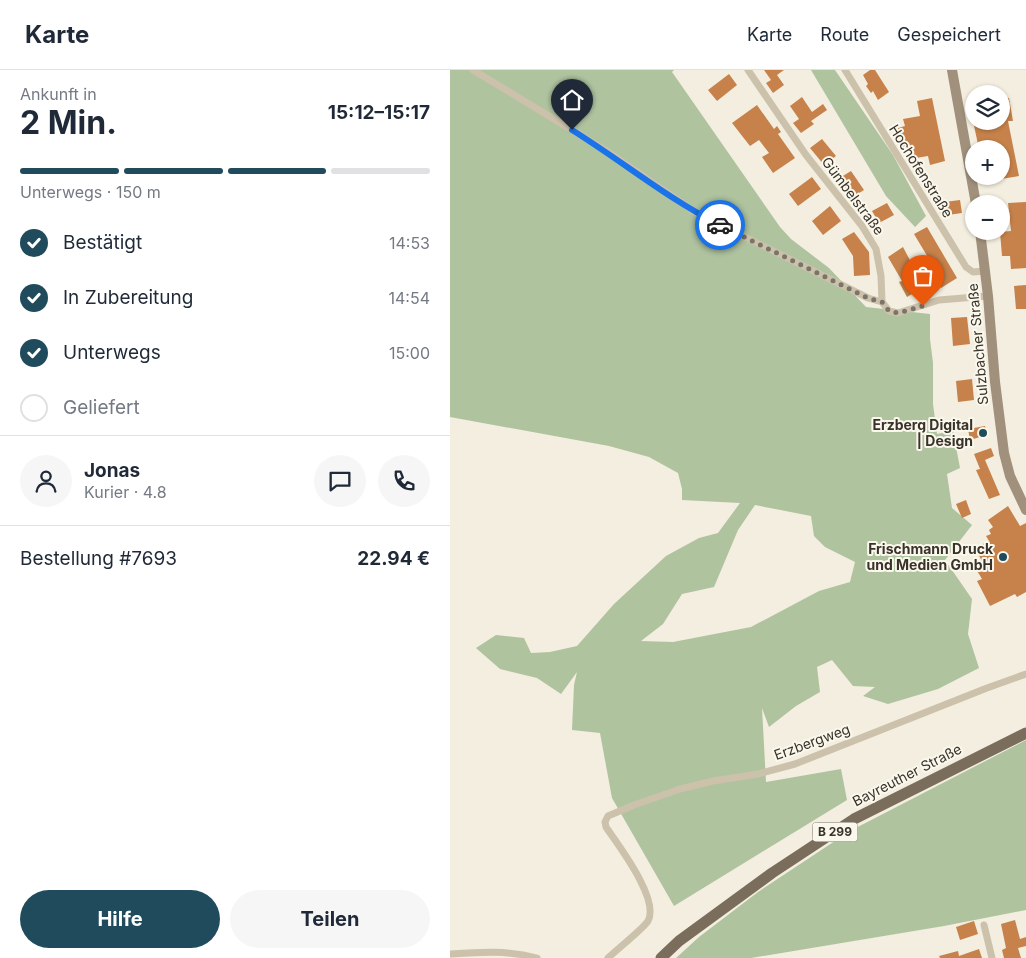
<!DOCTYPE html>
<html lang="de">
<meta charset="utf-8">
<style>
body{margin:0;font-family:Inter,sans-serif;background:#f6f6f7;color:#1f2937;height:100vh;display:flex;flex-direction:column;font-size:19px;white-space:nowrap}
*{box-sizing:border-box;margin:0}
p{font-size:16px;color:#747a83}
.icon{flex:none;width:28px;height:28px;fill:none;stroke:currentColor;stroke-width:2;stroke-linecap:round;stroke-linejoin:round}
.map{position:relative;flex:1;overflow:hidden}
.details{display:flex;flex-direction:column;background:#fff;width:450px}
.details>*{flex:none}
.tools{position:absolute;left:515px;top:15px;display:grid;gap:10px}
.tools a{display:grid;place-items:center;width:45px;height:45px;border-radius:50%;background:#fff;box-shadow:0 1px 4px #0004;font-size:25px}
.pin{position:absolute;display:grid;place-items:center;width:42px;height:42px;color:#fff;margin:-51px -21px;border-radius:50% 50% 50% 0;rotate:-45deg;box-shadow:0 0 5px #0007}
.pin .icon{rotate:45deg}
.courier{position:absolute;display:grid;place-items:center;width:50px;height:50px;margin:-25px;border:4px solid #1a73e8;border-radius:50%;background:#fff;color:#222;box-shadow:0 1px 6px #0007}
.overview em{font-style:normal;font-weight:700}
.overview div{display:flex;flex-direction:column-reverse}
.overview{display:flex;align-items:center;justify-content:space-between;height:85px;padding:0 20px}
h1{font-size:32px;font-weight:700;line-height:38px}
.bar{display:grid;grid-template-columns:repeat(4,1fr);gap:8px 5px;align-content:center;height:60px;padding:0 20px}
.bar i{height:6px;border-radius:4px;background:#e0e1e3}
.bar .active{background:#1f4b5c}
.bar p{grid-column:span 4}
.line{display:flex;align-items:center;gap:12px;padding:0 20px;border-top:1px solid #e0e1e3}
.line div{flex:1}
.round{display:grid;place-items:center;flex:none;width:52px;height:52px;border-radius:26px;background:#f6f6f7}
ol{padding:0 20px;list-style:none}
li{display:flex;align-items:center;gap:15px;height:55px}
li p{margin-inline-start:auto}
li .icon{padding:5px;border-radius:50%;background:#1f4b5c;color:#fff;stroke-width:4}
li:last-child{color:#747a83}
li i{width:28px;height:28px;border:2px solid #e0e1e3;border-radius:50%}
.primary-button{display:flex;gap:10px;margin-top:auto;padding:10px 20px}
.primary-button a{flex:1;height:58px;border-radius:30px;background:#1f4b5c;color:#fff;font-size:20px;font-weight:700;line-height:58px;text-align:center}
.primary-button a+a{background:#f6f6f7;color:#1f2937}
header{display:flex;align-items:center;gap:30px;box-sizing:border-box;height:70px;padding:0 25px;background:#fff;border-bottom:1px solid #e0e1e3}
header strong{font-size:24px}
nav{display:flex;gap:28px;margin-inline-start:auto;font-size:18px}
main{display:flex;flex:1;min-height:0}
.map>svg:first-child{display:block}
</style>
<header>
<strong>Karte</strong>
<nav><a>Karte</a><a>Route</a><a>Gespeichert</a></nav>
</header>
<main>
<section class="details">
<div class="overview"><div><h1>2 Min.</h1><p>Ankunft in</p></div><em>15:12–15:17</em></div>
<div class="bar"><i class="active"></i><i class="active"></i><i class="active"></i><i></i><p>Unterwegs · 150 m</p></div>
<ol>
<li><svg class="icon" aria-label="check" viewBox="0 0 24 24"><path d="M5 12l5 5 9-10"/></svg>Bestätigt<p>14:53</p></li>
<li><svg class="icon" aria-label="check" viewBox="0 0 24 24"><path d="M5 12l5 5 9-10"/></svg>In Zubereitung<p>14:54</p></li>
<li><svg class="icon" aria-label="check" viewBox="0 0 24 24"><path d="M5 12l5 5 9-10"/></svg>Unterwegs<p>15:00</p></li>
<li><i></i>Geliefert</li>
</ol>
<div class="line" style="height:90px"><a class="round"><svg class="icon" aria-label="person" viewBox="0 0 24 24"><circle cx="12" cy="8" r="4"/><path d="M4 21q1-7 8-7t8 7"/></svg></a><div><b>Jonas</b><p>Kurier · 4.8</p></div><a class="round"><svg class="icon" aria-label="chat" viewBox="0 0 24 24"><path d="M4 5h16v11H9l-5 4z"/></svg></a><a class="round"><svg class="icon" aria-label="phone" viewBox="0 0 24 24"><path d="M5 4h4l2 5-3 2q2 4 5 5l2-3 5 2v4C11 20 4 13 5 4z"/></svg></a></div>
<div class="line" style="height:65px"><div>Bestellung #7693</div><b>22.94 €</b></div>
<div class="primary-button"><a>Hilfe</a><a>Teilen</a></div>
</section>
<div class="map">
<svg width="576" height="888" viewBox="0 0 576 888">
<rect width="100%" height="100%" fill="#f3eedf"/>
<path fill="#afc39f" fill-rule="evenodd" d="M0,0H224L222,2L330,157L341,169L379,198L416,237L480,244V269L483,293V334L487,364L503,361L510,398L497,404L502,438L522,455L495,490L522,529L518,564L529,598L488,619L438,634L413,626L425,617L403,616L382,590L367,597L370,622L346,636L319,657L312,638L316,712L391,699L397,730L224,836L162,728L150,663L122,660L124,615L127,602L111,624L87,608L50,599L26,578L46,565L74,568L81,583L100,582L127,576L164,534L216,486L249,468L268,463L290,433L232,430V419L228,403L199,387L159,376L0,347ZM305,435L361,446L364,466L375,477L405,492L400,512L369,521L301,557L223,572L191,571L213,554L232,524L264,517L288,460Z
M361,0H385L443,85L476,146L465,157L436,126Z
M576,670V840L494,856L301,888H226L249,867L308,822L400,761Z"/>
<path fill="#c6824a" d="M314,0H334L327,5L334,15L323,23L316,13L321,10Z
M420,0H425L439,22L428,30L423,21L421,23L416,16L418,14L413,5Z
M279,4L287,15L267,31L258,20Z
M352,27L362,42L373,34L377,40L361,51L364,54L351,63L343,53L349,49L340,36Z
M482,28L495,91L480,95L478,86L460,89L459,81L453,82L448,58L455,56L453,49L470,46L467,31Z
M559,28L563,51H558L569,106L551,109V79H529L523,51H551V29Z
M307,35L324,59L327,56L331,62L328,64L345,88L323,103L312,87L319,83L309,70L300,76L282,53Z
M372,69L386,86L374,95L360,78Z
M401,101L414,120L401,128L388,109Z
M362,107L371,119L348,136L339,124Z
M510,130L512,143L491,146L487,133Z
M576,132V198L561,199L560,186H552L550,162L561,161L558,133Z
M437,133L444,145L429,153L422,141Z
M380,136L391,151L373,165L362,151Z
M477,157L507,208L491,218L487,211L491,209L464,164Z
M404,162L419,182L420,205L404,206L403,186L392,169Z
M453,177L474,217L457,227L449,212L452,211L438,187Z
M576,215V239H566L564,216Z
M517,247L520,274L503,276L501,248Z
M522,309L524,330L508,332L506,311Z
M535,356L537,365L520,370L518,359Z
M541,378L544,386L535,390L550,425L539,429L526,400L530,399L524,384Z
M516,430L521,444L512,448L506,434Z
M558,436L570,456L576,453V522L567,527L565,524L540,536L527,511L532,509L526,499L534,495L525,478L539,471L536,466L541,464L539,460L543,457L538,450Z
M565,850L570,869L576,867V876L568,878L571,888H554L552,880L556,878L551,854Z
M524,851L528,864L510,870L506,857Z
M529,879L532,888H490L489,886L508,881L509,886Z"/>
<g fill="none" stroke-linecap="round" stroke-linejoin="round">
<path stroke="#ccc1ab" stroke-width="7" d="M23,0L155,80L245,142L418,228L432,232
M298,0L356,85L412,156L426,179L431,206L432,232L439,241L448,243L489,230L538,226
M395,0L516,197L523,202L535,201
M534,855L542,888
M0,884C30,882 58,880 87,888
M158,888C165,881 194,858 198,851C210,829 168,775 156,757L155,752L158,746L184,735L230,719L263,711L308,704L345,694L537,618L576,604"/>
<path stroke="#a0907c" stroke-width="10" d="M502,0L526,134
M530,161L538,226L545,312L554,383L560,406L576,440"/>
<path stroke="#7b6d5b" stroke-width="11" d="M211,888L229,871L322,803L404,749L576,663"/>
</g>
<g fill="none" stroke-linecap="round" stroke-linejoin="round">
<path stroke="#7a7469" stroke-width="5" stroke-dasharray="0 9" d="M270,155L418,228L432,232L439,241L448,243L473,236"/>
<path stroke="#1a73e8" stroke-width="6" d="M122,60C172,91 218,129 270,155"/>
</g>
<g fill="#1f4b5c" stroke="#faf7ec" stroke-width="2">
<circle cx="533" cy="363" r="5"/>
<circle cx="553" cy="487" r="5"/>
</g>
<g text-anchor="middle" stroke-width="4" stroke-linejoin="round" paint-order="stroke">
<rect fill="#faf7ec" stroke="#736d64" stroke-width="1" x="362.5" y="752.5" width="45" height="19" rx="4"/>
<g font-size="12" font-weight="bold" fill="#39322a">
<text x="385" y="766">B 299</text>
</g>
<g font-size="14" fill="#39322a" stroke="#faf7ec">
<text transform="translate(471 101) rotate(58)" y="5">Hochofenstraße</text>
<text transform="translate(403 126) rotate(53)" y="5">Gümbelstraße</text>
<text transform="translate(528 274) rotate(-95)" y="5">Sulzbacher Straße</text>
<text transform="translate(362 672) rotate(-20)" y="5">Erzbergweg</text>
<text transform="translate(457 705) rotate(-27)" y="5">Bayreuther Straße</text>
</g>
<g font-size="14" font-weight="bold" fill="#39322a" stroke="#faf7ec" text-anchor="end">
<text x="523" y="360">Erzberg Digital<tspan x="523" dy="16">| Design</tspan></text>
<text x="543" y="484">Frischmann Druck<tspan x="543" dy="16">und Medien GmbH</tspan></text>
</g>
</g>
</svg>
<div class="tools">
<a><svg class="icon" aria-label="layers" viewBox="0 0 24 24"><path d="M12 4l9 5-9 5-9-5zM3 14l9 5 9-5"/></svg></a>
<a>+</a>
<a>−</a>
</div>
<div class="pin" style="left:473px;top:236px;background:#ea580c"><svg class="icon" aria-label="bag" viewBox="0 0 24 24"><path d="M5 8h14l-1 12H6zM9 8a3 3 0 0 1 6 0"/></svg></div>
<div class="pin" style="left:122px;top:60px;background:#1f2937"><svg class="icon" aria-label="home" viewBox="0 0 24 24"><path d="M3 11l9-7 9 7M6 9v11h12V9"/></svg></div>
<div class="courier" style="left:270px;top:155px"><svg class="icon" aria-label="car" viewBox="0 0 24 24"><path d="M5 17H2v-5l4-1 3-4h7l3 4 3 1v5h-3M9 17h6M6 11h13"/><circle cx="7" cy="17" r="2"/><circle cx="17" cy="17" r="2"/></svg></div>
</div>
</main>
